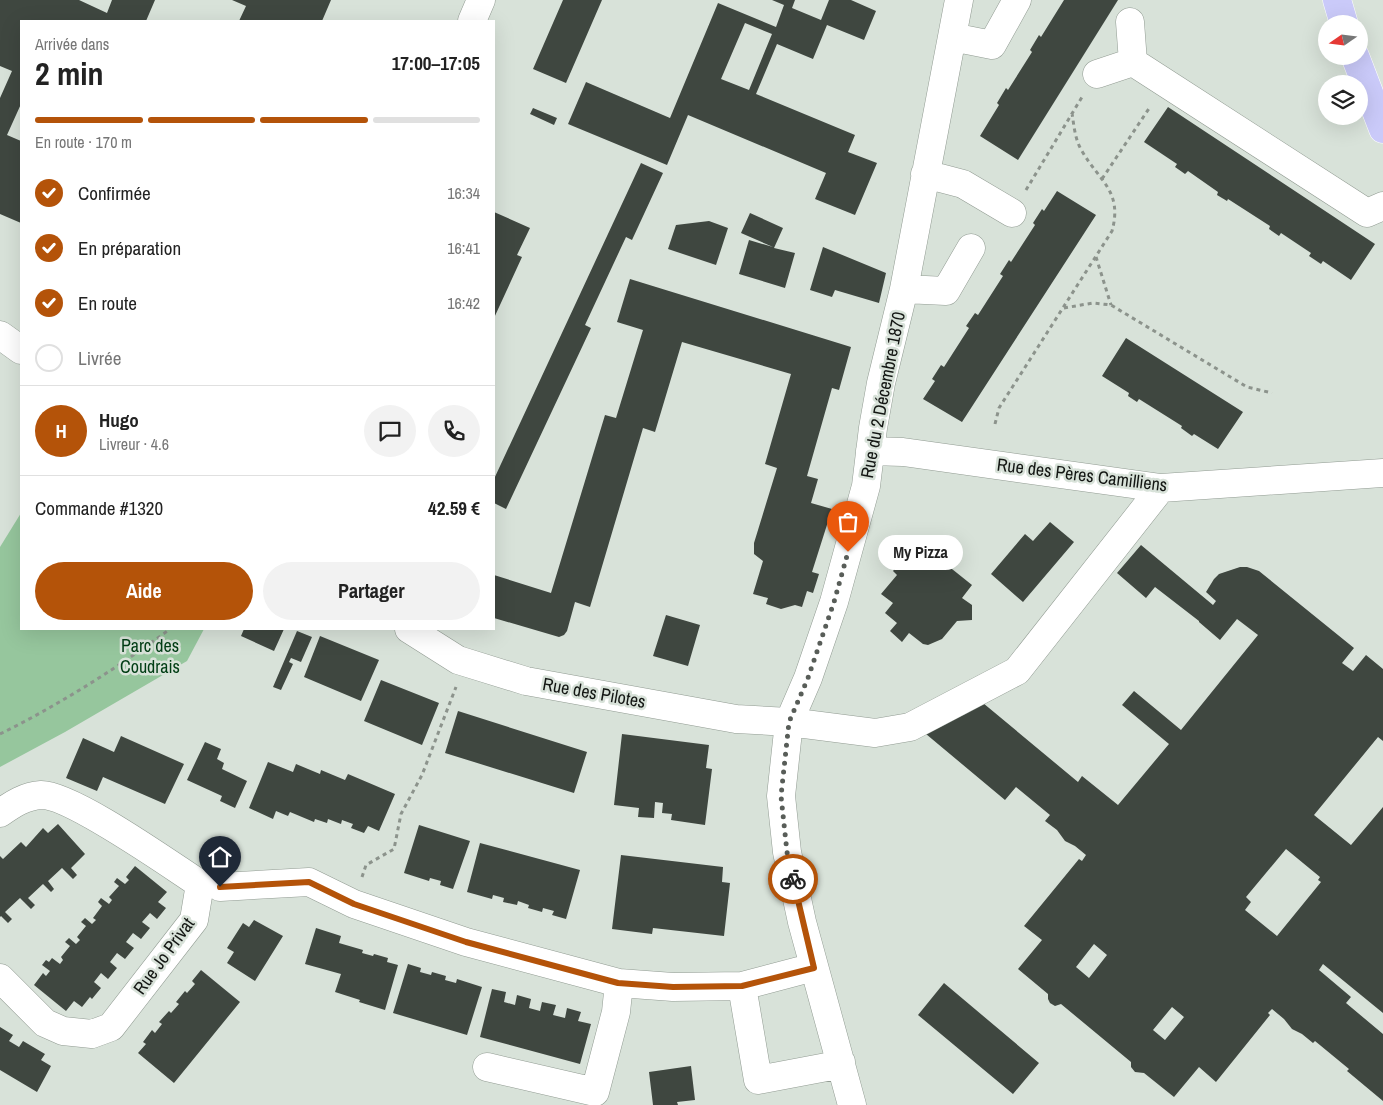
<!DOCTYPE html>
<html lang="fr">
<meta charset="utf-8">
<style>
body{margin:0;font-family:"Archivo Narrow",sans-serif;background:#f2f2f2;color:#222;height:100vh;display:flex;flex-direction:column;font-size:19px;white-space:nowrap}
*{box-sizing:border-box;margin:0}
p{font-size:16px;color:#767676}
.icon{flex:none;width:28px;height:28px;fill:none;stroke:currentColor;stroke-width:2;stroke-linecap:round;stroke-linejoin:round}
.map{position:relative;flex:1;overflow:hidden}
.sheet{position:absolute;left:20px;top:20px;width:475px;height:610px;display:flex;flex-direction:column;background:#fff;border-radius:0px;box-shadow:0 5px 20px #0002}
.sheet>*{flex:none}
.needle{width:32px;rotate:256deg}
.tools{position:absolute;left:1318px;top:15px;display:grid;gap:10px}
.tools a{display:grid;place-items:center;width:50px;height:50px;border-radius:50%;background:#fff;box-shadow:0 5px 20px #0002;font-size:25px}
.pin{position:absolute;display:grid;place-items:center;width:42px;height:42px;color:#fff;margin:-51px -21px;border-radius:50% 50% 50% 0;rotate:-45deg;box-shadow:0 0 5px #0007}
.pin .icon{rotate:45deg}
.courier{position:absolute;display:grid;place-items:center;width:50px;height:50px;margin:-25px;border:4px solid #b45309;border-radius:50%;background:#fff;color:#222;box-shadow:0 1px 6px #0007}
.bubble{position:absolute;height:35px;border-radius:18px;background:#fff;box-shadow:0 5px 20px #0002;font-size:16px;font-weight:700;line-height:35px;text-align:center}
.summary em{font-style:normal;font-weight:700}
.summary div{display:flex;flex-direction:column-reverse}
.summary{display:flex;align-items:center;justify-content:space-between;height:85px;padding:0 15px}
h1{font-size:32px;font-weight:700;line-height:38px}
.bar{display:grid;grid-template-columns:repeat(4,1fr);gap:8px 5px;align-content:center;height:60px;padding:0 15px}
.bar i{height:6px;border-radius:4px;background:#e0e0e0}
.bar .selected{background:#b45309}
.bar p{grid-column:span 4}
.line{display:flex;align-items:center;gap:12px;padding:0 15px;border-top:1px solid #e0e0e0}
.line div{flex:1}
.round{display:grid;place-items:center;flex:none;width:52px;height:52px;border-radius:26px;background:#f2f2f2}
ol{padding:0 15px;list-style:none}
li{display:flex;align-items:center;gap:15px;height:55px}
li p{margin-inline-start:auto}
li .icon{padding:5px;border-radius:50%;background:#b45309;color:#fff;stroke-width:4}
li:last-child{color:#767676}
li i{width:28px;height:28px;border:2px solid #e0e0e0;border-radius:50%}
.cta{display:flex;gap:10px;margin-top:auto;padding:10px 15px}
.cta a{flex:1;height:58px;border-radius:30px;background:#b45309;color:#fff;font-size:20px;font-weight:700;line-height:58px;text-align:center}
.cta a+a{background:#f2f2f2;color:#222}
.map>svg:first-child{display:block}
</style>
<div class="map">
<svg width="1383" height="1105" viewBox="0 0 1383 1105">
<rect width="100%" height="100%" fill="#d8e2d9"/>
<path fill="#96c69d" d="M21,513V629H204L187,661L65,732L0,767V547Z"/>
<path fill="#3f4740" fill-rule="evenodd" d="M0,0H79L107,13L112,0H155L146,21H21V104L7,135L21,141V223L0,214V98L12,71L0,66Z
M232,0H331L322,21H239L246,6Z
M563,0H602L566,83L533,69Z
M772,0H795L792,8L821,20L829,0H851L876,11L864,40L827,25L813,59L777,44L756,94L855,135L848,152L877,163L855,215L815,199L826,173L688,115L667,165L568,124L586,82L670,118L718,3L776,27L784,5ZM745,23L772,34L749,90L721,79Z
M1064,0H1118L1018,160L980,136L999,105L997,103L1006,88L1008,90L1032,52L1030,50L1039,35L1041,37Z
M1168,107L1375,244L1351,280L1323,261L1321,264L1309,256L1311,253L1281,233L1279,236L1269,229L1270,226L1228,199L1227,201L1217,195L1218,192L1188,171L1185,174L1175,167L1177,164L1144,142Z
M533,108L557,118L554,125L530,114Z
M641,163L663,173L632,240L626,237L585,325L591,328L506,509L494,503V479Z
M1057,191L1096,215L962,422L923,399L935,381L932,379L941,365L944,367L969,328L966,326L975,313L978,315L1003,276L1000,274L1009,260L1011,262L1035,225L1033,223L1042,209L1044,211Z
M494,212L530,228L517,255L522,257L494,318Z
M750,213L783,228L774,248L795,253L785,288L739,274L749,240L773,247L741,233Z
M709,221L728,228L716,265L668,249L676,225Z
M823,247L886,273L879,303L835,290L832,297L810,290Z
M630,279L851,347L839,390L832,388L807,476L818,479L811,503L832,509L812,572L819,574L813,593L807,591L802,607L795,605L781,609L766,604L768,598L753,594L763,561L754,554V543L777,468L765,464L791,374L682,342L655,432L643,428L590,607L575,602L567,631L564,635L559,637L494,618V575L551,593L605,415L616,418L643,330L617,322Z
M1126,338L1243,412L1218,449L1194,434L1192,436L1181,428L1182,426L1139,399L1137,402L1128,396L1129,393L1102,376Z
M1050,522L1074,542L1023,602L991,574L1025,534L1033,541Z
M922,545L972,585L962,598L972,605V620L957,621L942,639L928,645L923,644L909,633L902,642L890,631L897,623L885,613L893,603L881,594L897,575L893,571L897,566L901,569Z
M1141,545L1213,605L1216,601L1206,592L1214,579L1219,574L1240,567H1247L1259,571L1354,648L1342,663L1353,671L1366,655L1383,669V741L1378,737L1314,815L1351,845L1383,807V1013L1323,964L1319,970L1351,997L1346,1003L1383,1034V1101L1347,1071L1349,1069L1315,1041L1313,1043L1302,1034L1292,1029L1284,1019L1272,1009L1268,1013L1270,1015L1216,1082L1199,1067L1174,1097L1144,1073L1135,1072L1131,1067V1062L1061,1004L1055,1006L1050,1003L1048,999V994L1018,969L1042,940L1024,926L1079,859L1082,861L1086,855L1075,846L1065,841L1057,830L1045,821L1050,815L1016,787L1005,800L926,734L983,703L1078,782L1082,776L1118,805L1169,744L1122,705L1134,691L1181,730L1258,635L1237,619L1220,640L1199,622V621L1155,587L1146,598L1117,573ZM1286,849L1320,877L1318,880L1321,882L1277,936L1245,910L1251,902L1246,897ZM1094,944L1107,955L1089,978L1076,967ZM1172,1007L1184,1017L1165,1040L1153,1030Z
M666,615L700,625L688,666L653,656Z
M244,629H284L274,651L241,636Z
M297,631L312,637L301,662L291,658L289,662L293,664L281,690L273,687Z
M320,636L379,660L361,701L304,677Z
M381,680L439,703L422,745L364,721Z
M458,711L587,752L574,793L445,753Z
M622,734L709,745L706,768L712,769L705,825L671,820L672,814L662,813L663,803L655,802L654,818L638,817L639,808L614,805Z
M121,736L184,764L165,804L103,777L97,791L66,778L83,738L114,752Z
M205,742L221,749L217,759L224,763L222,769L247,781L235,808L220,801L222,796L187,780Z
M268,762L293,772L296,764L320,774L321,770L345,780L348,774L395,794L379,831L368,826L364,833L351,828L353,824L342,820L341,824L328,819L327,823L315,819L314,822L290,812L288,816L276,811L273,819L249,808Z
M58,824L85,854L71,868L77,875L73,879L62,868L48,881L54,889L51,892L43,884L28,898L35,905L31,909L20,898L5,912L12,919L8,923L1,916L0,917V856L3,859L21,842L26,847L43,828L48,833Z
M419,825L470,841L453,889L440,885L441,881L430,878L429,881L404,873Z
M480,843L580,870L566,919L552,915L554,911L543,908L542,912L528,908L529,905L518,901L517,905L503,902L504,898L493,895L492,899L467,892Z
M621,855L723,867L722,882L730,883L724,936L653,928L652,934L612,929Z
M135,866L167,892L158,902L166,908L157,919L150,913L142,922L150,928L141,939L133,933L126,942L134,948L125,959L117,953L110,962L117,968L108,979L101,973L94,982L101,988L92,999L90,997L82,1007L74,1001L66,1011L34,985L43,973L46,976L50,971L42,965L46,960L49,962L52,958L60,964L63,960L61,957L70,946L65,942L69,938L76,944L80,940L77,937L86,926L81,922L85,918L92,924L96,920L93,918L102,906L98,902L101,898L109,904L112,900L109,897L119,886L114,882L117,878L125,884L129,880L126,877Z
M254,920L283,936L255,981L227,963L234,952L227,948L243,923L249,927Z
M316,928L341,936L339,943L363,950L362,953L373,956L374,954L388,958L387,962L398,965L385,1010L359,1002L360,1000L335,992L341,974L305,964Z
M408,964L421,968L420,972L431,975L432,972L446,976L445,980L456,983L457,979L482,987L467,1035L393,1013Z
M201,970L240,1002L174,1083L138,1053L146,1044L143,1042L152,1030L155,1033L162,1024L159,1022L169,1011L171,1013L179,1004L176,1002L185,991L187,993L195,984L192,981Z
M944,983L1039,1063L1013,1094L918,1015Z
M492,989L506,992L504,1002L515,1005L517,995L531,999L529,1008L540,1011L542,1002L556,1005L553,1015L565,1018L567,1008L581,1012L578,1021L591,1024L580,1064L480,1037Z
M0,1027L13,1035L9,1041L19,1047L23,1041L45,1054L41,1060L51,1066L37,1092L0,1070Z
M691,1066L695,1100L677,1102L678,1105H653L649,1072Z"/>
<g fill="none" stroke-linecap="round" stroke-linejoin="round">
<defs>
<path id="minor" d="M472,21L481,0
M1130,22L1133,62
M952,37L992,45L1017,0
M1097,74L1133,62L1367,213L1383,206
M925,174L963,184L1012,213
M904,289L946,291L971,248
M0,335L21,350
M870,451L903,452L1161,488L1383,473
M409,629L458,660L526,681L736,719L789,722L875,733L910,727L1017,671L1161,488
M0,813C13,804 25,796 41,795C71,794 172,866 200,884L194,920L111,1027L92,1034L63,1031L45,1023L0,978
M220,887L309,882L354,904L466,942L619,983L673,987L742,986L814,967
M742,986L758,1080L832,1066L841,1062
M487,1067L595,1092L616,1012L619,983
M852,1105L802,922L787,852L781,796L789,722L808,678L834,602L866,486L873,428L881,383L904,289L959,0"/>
<path id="major" d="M1337,0L1344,24
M1355,56L1383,129"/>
</defs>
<use href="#minor" stroke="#919b92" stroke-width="29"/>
<use href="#major" stroke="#fff" stroke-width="29"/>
<path stroke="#8c938c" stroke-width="3" stroke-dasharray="4 4" stroke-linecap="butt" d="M1102,179L1150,107
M1026,190L1082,97
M1096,257L1111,305
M1064,308L1093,303L1111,305L1247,387L1272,393
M995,424L999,408L1112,231C1123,191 1099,181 1082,151C1075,140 1074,126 1072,113
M0,734C57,706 119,667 170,629
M362,877L366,865L394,849L401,814L422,775L456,687"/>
<use href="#minor" stroke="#fff" stroke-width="28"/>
<use href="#major" stroke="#cacaf9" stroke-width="28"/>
</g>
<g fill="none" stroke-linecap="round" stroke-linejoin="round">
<path stroke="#585d58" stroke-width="5" stroke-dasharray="0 9" d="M793,879L787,852L781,796L789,722L808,678L834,602L848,552"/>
<path stroke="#b45309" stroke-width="6" d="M220,887L309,882L354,904L466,942L618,983L673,987L742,986L814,968L793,879"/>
</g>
<g text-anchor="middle" stroke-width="5" stroke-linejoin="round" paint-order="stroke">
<g font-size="18" fill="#131613" stroke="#d8e2d9">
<text transform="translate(883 395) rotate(-79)" y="6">Rue du 2 Décembre 1870</text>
<text transform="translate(1082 475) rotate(7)" y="6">Rue des Pères Camilliens</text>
<text transform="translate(594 693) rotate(10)" y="6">Rue des Pilotes</text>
<text transform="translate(164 956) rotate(-54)" y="6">Rue Jo Privat</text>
</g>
<g font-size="18" fill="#003d14" stroke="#d8e2d9">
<text x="150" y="652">Parc des<tspan x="150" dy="21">Coudrais</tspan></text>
</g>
</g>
</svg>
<div class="tools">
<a><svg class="needle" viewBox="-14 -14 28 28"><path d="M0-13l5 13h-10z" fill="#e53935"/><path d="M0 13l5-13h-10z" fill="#767676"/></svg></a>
<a><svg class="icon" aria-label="layers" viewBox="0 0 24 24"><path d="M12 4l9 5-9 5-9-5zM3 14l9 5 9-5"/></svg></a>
</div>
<div class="pin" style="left:848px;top:552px;background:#ea580c"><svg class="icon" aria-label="bag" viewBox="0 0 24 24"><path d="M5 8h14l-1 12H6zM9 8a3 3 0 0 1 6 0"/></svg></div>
<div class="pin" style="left:220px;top:887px;background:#1f2937"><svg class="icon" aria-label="home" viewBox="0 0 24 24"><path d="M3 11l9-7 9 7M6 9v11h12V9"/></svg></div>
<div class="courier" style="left:793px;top:879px"><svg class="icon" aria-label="bike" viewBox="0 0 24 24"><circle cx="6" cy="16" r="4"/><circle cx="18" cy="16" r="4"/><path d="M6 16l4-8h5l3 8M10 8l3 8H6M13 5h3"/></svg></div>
<div class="bubble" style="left:878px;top:535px;width:85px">My Pizza</div>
<section class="sheet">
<div class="summary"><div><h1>2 min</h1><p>Arrivée dans</p></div><em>17:00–17:05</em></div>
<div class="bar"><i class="selected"></i><i class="selected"></i><i class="selected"></i><i></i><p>En route · 170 m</p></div>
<ol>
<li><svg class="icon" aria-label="check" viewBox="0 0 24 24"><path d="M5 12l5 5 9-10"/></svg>Confirmée<p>16:34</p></li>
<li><svg class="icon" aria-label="check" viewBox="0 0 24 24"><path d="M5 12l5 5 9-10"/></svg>En préparation<p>16:41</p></li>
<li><svg class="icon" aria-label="check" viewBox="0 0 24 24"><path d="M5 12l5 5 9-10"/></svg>En route<p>16:42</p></li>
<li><i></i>Livrée</li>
</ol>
<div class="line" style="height:90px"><b class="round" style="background:#b45309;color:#fff">H</b><div><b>Hugo</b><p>Livreur · 4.6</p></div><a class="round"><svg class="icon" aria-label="chat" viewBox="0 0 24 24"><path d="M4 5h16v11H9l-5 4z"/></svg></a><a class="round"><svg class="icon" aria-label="phone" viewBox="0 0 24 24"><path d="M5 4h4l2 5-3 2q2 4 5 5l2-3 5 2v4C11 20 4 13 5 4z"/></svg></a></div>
<div class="line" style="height:65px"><div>Commande #1320</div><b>42.59 €</b></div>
<div class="cta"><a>Aide</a><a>Partager</a></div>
</section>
</div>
